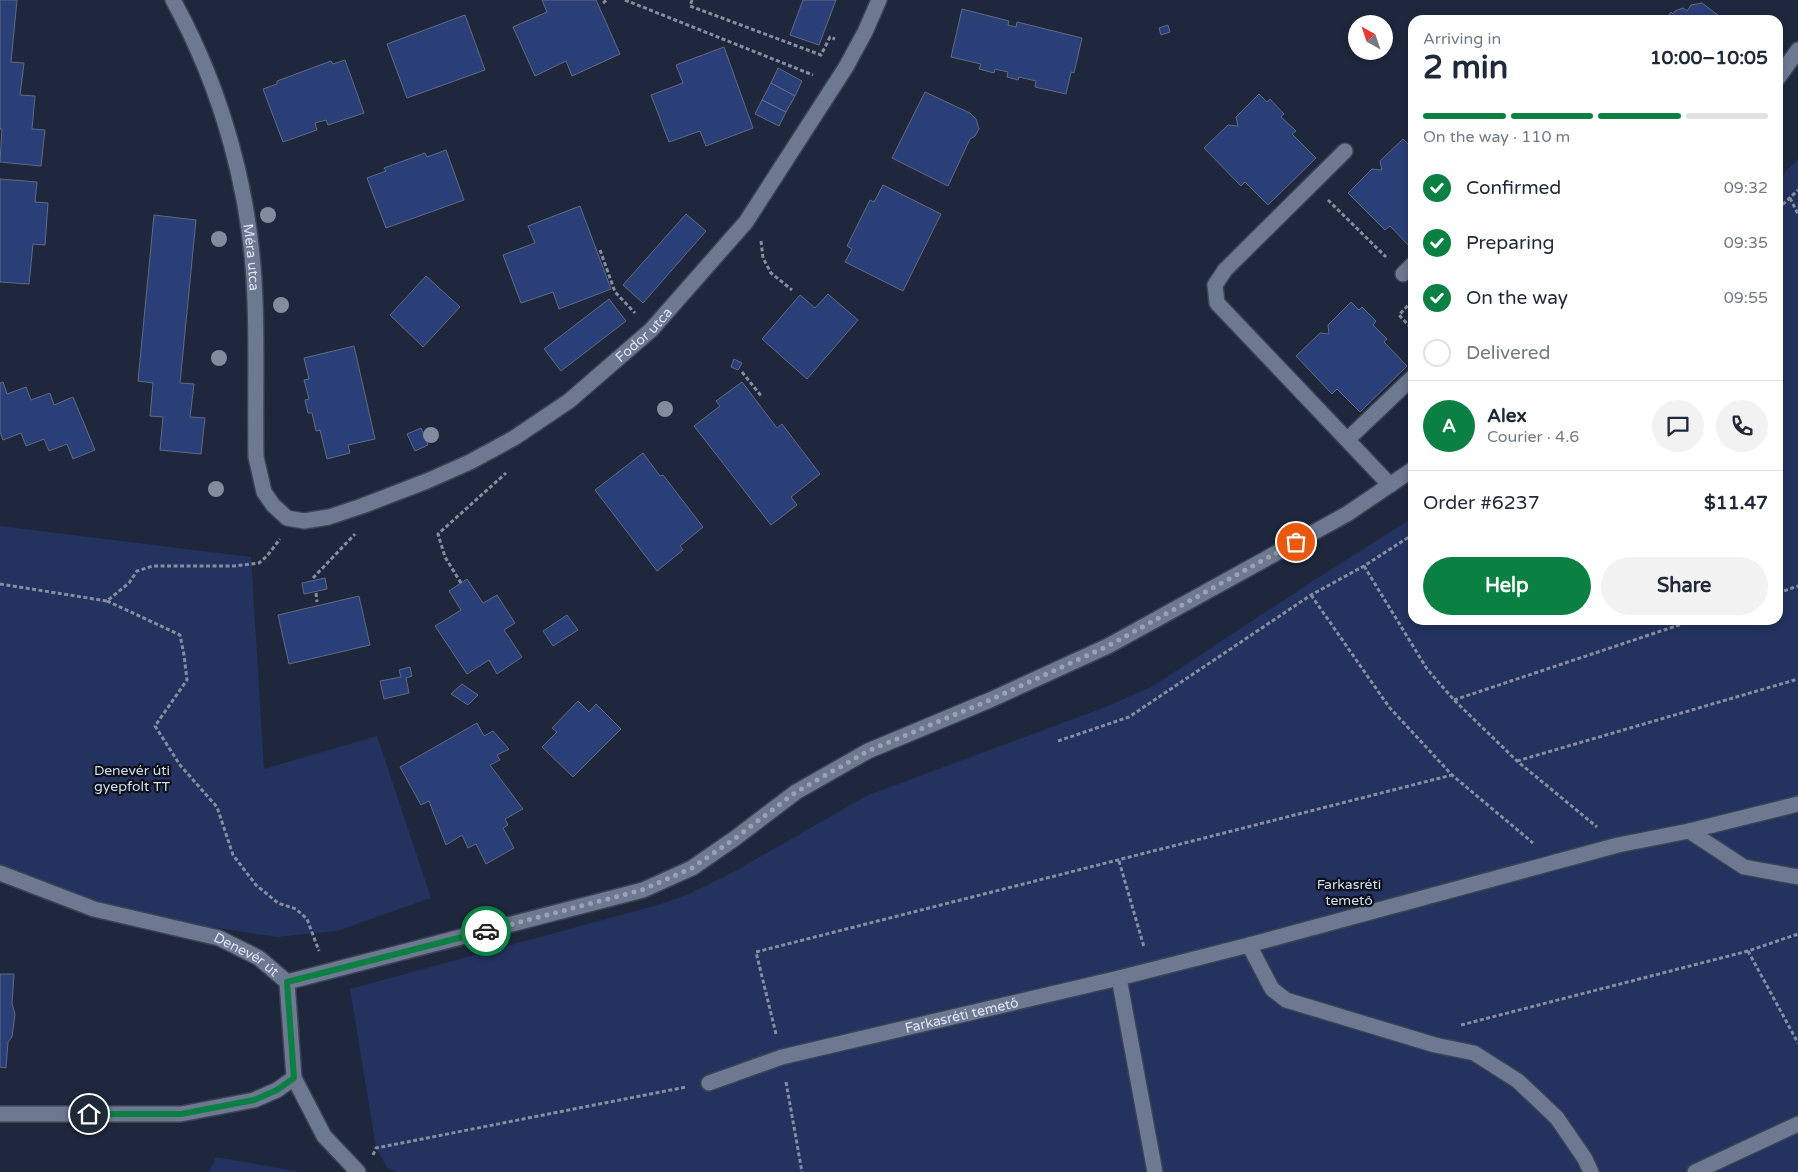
<!DOCTYPE html>
<meta charset="utf-8">
<style>
body{margin:0;font-family:"Varela Round",sans-serif;background:#f2f2f3;color:#1f2937;height:100vh;display:flex;flex-direction:column;font-size:19px;white-space:nowrap}
*{box-sizing:border-box;margin:0}
p{font-size:16px;color:#747a83}
.icon{flex:none;width:28px;height:28px;fill:none;stroke:currentColor;stroke-width:2;stroke-linecap:round;stroke-linejoin:round}
.map{position:relative;flex:1;overflow:hidden}
.details{position:absolute;left:1408px;top:15px;width:375px;height:610px;display:flex;flex-direction:column;background:#fff;border-radius:15px;box-shadow:0 2px 8px #0003}
.details>*{flex:none}
.needle{width:32px;rotate:320deg}
.buttons{position:absolute;left:1348px;top:15px;display:grid;gap:10px}
.buttons a{display:grid;place-items:center;width:45px;height:45px;border-radius:50%;background:#fff;box-shadow:0 2px 8px #0003;font-size:25px}
.pin{position:absolute;display:grid;place-items:center;width:42px;height:42px;color:#fff;margin:-21px;border:2px solid #fff;border-radius:50%;box-shadow:0 1px 5px #0007}
.courier{position:absolute;display:grid;place-items:center;width:50px;height:50px;margin:-25px;border:4px solid #0b8043;border-radius:50%;background:#fff;color:#222;box-shadow:0 1px 6px #0007}
.overview em{font-style:normal;font-weight:800}
.overview div{display:flex;flex-direction:column-reverse}
.overview{display:flex;align-items:center;justify-content:space-between;height:85px;padding:0 15px}
h1{font-size:32px;font-weight:800;line-height:38px}
.bar{display:grid;grid-template-columns:repeat(4,1fr);gap:8px 5px;align-content:center;height:60px;padding:0 15px}
.bar i{height:6px;border-radius:4px;background:#e0e1e3}
.bar .selected{background:#0b8043}
.bar p{grid-column:span 4}
.line{display:flex;align-items:center;gap:12px;padding:0 15px;border-top:1px solid #e0e1e3}
.line div{flex:1}
.round{display:grid;place-items:center;flex:none;width:52px;height:52px;border-radius:26px;background:#f2f2f3}
ol{padding:0 15px;list-style:none}
li{display:flex;align-items:center;gap:15px;height:55px}
li p{margin-inline-start:auto}
li .icon{padding:5px;border-radius:50%;background:#0b8043;color:#fff;stroke-width:4}
li:last-child{color:#747a83}
li i{width:28px;height:28px;border:2px solid #e0e1e3;border-radius:50%}
.action{display:flex;gap:10px;margin-top:auto;padding:10px 15px}
.action a{flex:1;height:58px;border-radius:30px;background:#0b8043;color:#fff;font-size:20px;font-weight:800;line-height:58px;text-align:center}
.action a+a{background:#f2f2f3;color:#1f2937}
.map>svg:first-child{display:block}
</style>
<div class="map">
<svg width="1798" height="1172" viewBox="0 0 1798 1172">
<rect width="100%" height="100%" fill="#1f273d"/>
<path fill="#23325e" d="M1798,159V1172H395L387,1167L376,1148L350,989L661,904L689,894L737,870L866,796L1108,706L1153,686L1319,577L1412,518V620H1778V179Z
M0,526L251,557L264,769L377,736L431,898L337,931L277,937L94,909L0,873Z
M216,1157L302,1172H209Z"/>
<path fill="#2a3e78" stroke="#606a83" d="M0,0H17L11,62L24,63L20,95L35,96L32,129L45,130L41,166L0,162L2,129H0Z
M542,0H596L620,54L572,76L566,61L535,76L513,27L547,12Z
M803,0H836L819,45L790,35Z
M1702,3L1723,19L1722,20H1665L1671,12L1673,14L1675,11L1683,8L1687,11L1691,5Z
M962,9L1009,21L1008,25L1016,27L1017,22L1082,38L1074,73L1071,72L1066,94L1035,87L1036,81L1019,77L1018,80L1007,77L1008,72L995,69L994,73L979,69L981,64L951,57Z
M465,15L485,70L407,98L387,44Z
M1168,25L1170,32L1161,35L1159,28Z
M724,47L753,128L706,146L700,131L669,142L651,95L683,83L676,65Z
M345,60L364,113L328,125L326,120L315,123L317,130L283,142L263,89L277,84V81L331,61L333,64Z
M778,68L802,81L795,96L771,83Z
M771,83L795,96L786,112L762,100Z
M925,92L970,113L976,119L979,129L975,136L970,139L948,186L892,158Z
M1259,94L1267,102L1270,99L1284,114L1281,117L1296,131L1292,134L1316,158L1268,205L1245,182L1241,186L1204,148L1228,125L1238,126L1236,117Z
M762,100L786,112L779,126L755,114Z
M1403,139L1411,147L1412,145V249L1390,226L1385,230L1348,193L1372,169L1382,170L1380,161Z
M446,150L464,200L386,228L367,178L386,171L384,168L425,153L427,157Z
M0,179L37,182L35,202L48,203L45,245L33,244L29,284L0,282Z
M883,185L941,214L903,291L845,262L852,249L847,246L870,200L874,202Z
M580,206L611,289L559,309L553,292L521,303L503,255L535,243L528,226Z
M686,214L706,231L643,303L623,285Z
M154,215L196,220L180,383L194,384L190,417L205,418L201,454L160,450L163,417L150,416L153,383L138,381Z
M426,276L460,307L423,347L390,315Z
M828,294L858,320L807,379L762,339L800,295L815,308Z
M609,299L626,321L561,371L544,349Z
M1351,302L1359,310L1362,307L1376,321L1373,325L1387,339L1384,342L1407,366L1360,412L1337,389L1332,394L1296,356L1320,333L1329,334L1328,325Z
M354,346L375,439L348,445L350,453L327,459L320,430L316,431L312,413H308L305,400L309,399L304,380L309,379L304,358Z
M734,359L742,363L738,370L731,367Z
M3,382L7,394L26,387L31,400L50,393L54,405L73,397L95,450L73,459L67,444L49,451L44,439L26,446L21,433L3,440L0,432V383Z
M742,382L777,428L782,424L820,474L791,497L797,505L771,525L694,426L720,406L716,401Z
M421,428L428,445L415,451L407,434Z
M643,453L660,476L663,475L703,527L680,546L683,550L657,571L595,490Z
M325,578L327,589L304,594L302,583Z
M467,579L483,603L497,595L515,623L504,630L522,657L497,674L489,660L467,674L435,626L461,610L449,591Z
M359,596L370,645L289,664L278,615Z
M567,615L578,630L553,646L543,631Z
M410,667L412,676L406,678L409,693L384,699L380,681L401,677L399,670Z
M462,684L478,695L468,705L451,694Z
M578,701L589,712L596,704L621,729L573,777L542,747L557,732L552,728Z
M477,723L484,736L493,731L509,749L497,755L500,760L490,765L523,809L505,819L508,825L503,828L514,848L486,864L476,844L468,848L462,835L446,845L429,801L421,805L400,767Z
M0,974H14L12,1004L15,1014L12,1037L8,1042L6,1068L0,1067Z"/>
<g fill="none" stroke-linecap="round" stroke-linejoin="round">
<defs>
<g id="minor">
<path id="s1" d="M173,0C223,91 252,197 255,301C257,353 255,405 256,457L264,492L273,505L287,518L304,521L329,517L362,506L427,481L470,462L514,438L569,401L651,330L746,222L846,67L865,32L879,0"/>
<path d="M1778,78L1798,50"/>
<path d="M1345,151L1225,270L1215,285L1217,303L1390,485"/>
<path d="M1403,274L1412,265"/>
<path d="M1348,439L1412,378"/>
<path d="M1689,831L1744,867L1798,877"/>
<path id="s2" d="M0,873L94,909L219,938L259,958L287,982L294,1078L324,1136L358,1172"/>
<path d="M1249,945L1272,989L1286,1000L1435,1045L1474,1053L1518,1081L1557,1118L1585,1159L1591,1172"/>
<path d="M1119,978L1155,1172"/>
<path d="M287,982L643,890L692,868L734,839L796,792L868,751L990,700L1108,646L1347,514L1412,470"/>
<path id="s3" d="M709,1083L782,1057L1119,978L1249,945L1618,845L1689,831L1798,804"/>
<path d="M0,1114H181L254,1100L277,1090L294,1078"/>
<path d="M1695,1172L1798,1124"/>
</g>
</defs>
<use href="#minor" stroke="#3c4354" stroke-width="18"/>
<path stroke="#868d9f" stroke-width="3" stroke-dasharray="4 2.5" stroke-linecap="butt" d="M625,0L813,75
M692,0L690,6L821,55L830,37L835,39
M603,3L607,0
M1790,198L1798,214
M1328,200L1386,257
M1778,209L1798,190
M761,241L763,258L771,273L792,290
M600,250L615,292L635,313
M1412,301L1399,315L1412,329
M742,372L762,397
M1364,566L1427,669L1454,700L1517,761L1597,827
M313,578L355,534
M461,583L445,557L438,534L506,473
M0,584L107,601L129,583L137,571L153,566H234L259,563L267,556L280,539
M316,593L317,602
M1778,593L1798,586
M1311,595L1389,707L1452,775L1533,843
M107,601L180,635L184,655L187,680L155,726L180,765L217,807L233,855L256,885L278,903L296,909L307,919L319,951
M1454,700L1694,620
M1058,741L1129,717L1311,595L1364,566L1412,535
M1517,761L1798,679
M1119,861L1144,947
M1748,951L1798,1043
M1461,1025L1748,951L1798,934
M776,1034L756,952L1452,775
M786,1082L802,1172
M373,1155L376,1148L686,1087"/>
<use href="#minor" stroke="#6d7891" stroke-width="15"/>
</g>
<g fill="#838b9f">
<circle cx="268" cy="215" r="8"/>
<circle cx="219" cy="239" r="8"/>
<circle cx="281" cy="305" r="8"/>
<circle cx="219" cy="358" r="8"/>
<circle cx="665" cy="409" r="8"/>
<circle cx="431" cy="435" r="8"/>
<circle cx="216" cy="489" r="8"/>
</g>
<g fill="none" stroke-linecap="round" stroke-linejoin="round">
<path stroke="#9aa1b2" stroke-width="5" stroke-dasharray="0 9" d="M486,931L642,890L692,868L734,839L796,792L868,751L990,700L1108,646L1296,542"/>
<path stroke="#0b8043" stroke-width="6" d="M89,1114H181L254,1100L277,1090L294,1078L287,982L486,931"/>
</g>
<g text-anchor="middle" stroke-width="4.5" stroke-linejoin="round" paint-order="stroke">
<g font-size="14" fill="#dde3f1" stroke="#0d111a">
<text dy="5" stroke="none"><textPath href="#s1" startOffset="271">Méra utca</textPath></text>
<text dy="5" stroke="none"><textPath href="#s1" startOffset="952">Fodor utca</textPath></text>
<text dy="5" stroke="none"><textPath href="#s2" startOffset="261">Denevér út</textPath></text>
<text dy="5" stroke="none"><textPath href="#s3" startOffset="262">Farkasréti temető</textPath></text>
</g>
<g font-size="14" fill="#d5dcef" stroke="#0d111a">
<text x="132" y="775">Denevér úti<tspan x="132" dy="16">gyepfolt TT</tspan></text>
<text x="1349" y="889">Farkasréti<tspan x="1349" dy="16">temető</tspan></text>
</g>
</g>
</svg>
<div class="buttons">
<a><svg class="needle" viewBox="-14 -14 28 28"><path d="M0-13l5 13h-10z" fill="#e53935"/><path d="M0 13l5-13h-10z" fill="#747a83"/></svg></a>
</div>
<div class="pin" style="left:1296px;top:542px;background:#ea580c"><svg class="icon" aria-label="bag" viewBox="0 0 24 24"><path d="M5 8h14l-1 12H6zM9 8a3 3 0 0 1 6 0"/></svg></div>
<div class="pin" style="left:89px;top:1114px;background:#1f2937"><svg class="icon" aria-label="home" viewBox="0 0 24 24"><path d="M3 11l9-7 9 7M6 9v11h12V9"/></svg></div>
<div class="courier" style="left:486px;top:931px"><svg class="icon" aria-label="car" viewBox="0 0 24 24"><path d="M5 17H2v-5l4-1 3-4h7l3 4 3 1v5h-3M9 17h6M6 11h13"/><circle cx="7" cy="17" r="2"/><circle cx="17" cy="17" r="2"/></svg></div>
<section class="details">
<div class="overview"><div><h1>2 min</h1><p>Arriving in</p></div><em>10:00–10:05</em></div>
<div class="bar"><i class="selected"></i><i class="selected"></i><i class="selected"></i><i></i><p>On the way · 110 m</p></div>
<ol>
<li><svg class="icon" aria-label="check" viewBox="0 0 24 24"><path d="M5 12l5 5 9-10"/></svg>Confirmed<p>09:32</p></li>
<li><svg class="icon" aria-label="check" viewBox="0 0 24 24"><path d="M5 12l5 5 9-10"/></svg>Preparing<p>09:35</p></li>
<li><svg class="icon" aria-label="check" viewBox="0 0 24 24"><path d="M5 12l5 5 9-10"/></svg>On the way<p>09:55</p></li>
<li><i></i>Delivered</li>
</ol>
<div class="line" style="height:90px"><b class="round" style="background:#0b8043;color:#fff">A</b><div><b>Alex</b><p>Courier · 4.6</p></div><a class="round"><svg class="icon" aria-label="chat" viewBox="0 0 24 24"><path d="M4 5h16v11H9l-5 4z"/></svg></a><a class="round"><svg class="icon" aria-label="phone" viewBox="0 0 24 24"><path d="M5 4h4l2 5-3 2q2 4 5 5l2-3 5 2v4C11 20 4 13 5 4z"/></svg></a></div>
<div class="line" style="height:65px"><div>Order #6237</div><b>$11.47</b></div>
<div class="action"><a>Help</a><a>Share</a></div>
</section>
</div>
